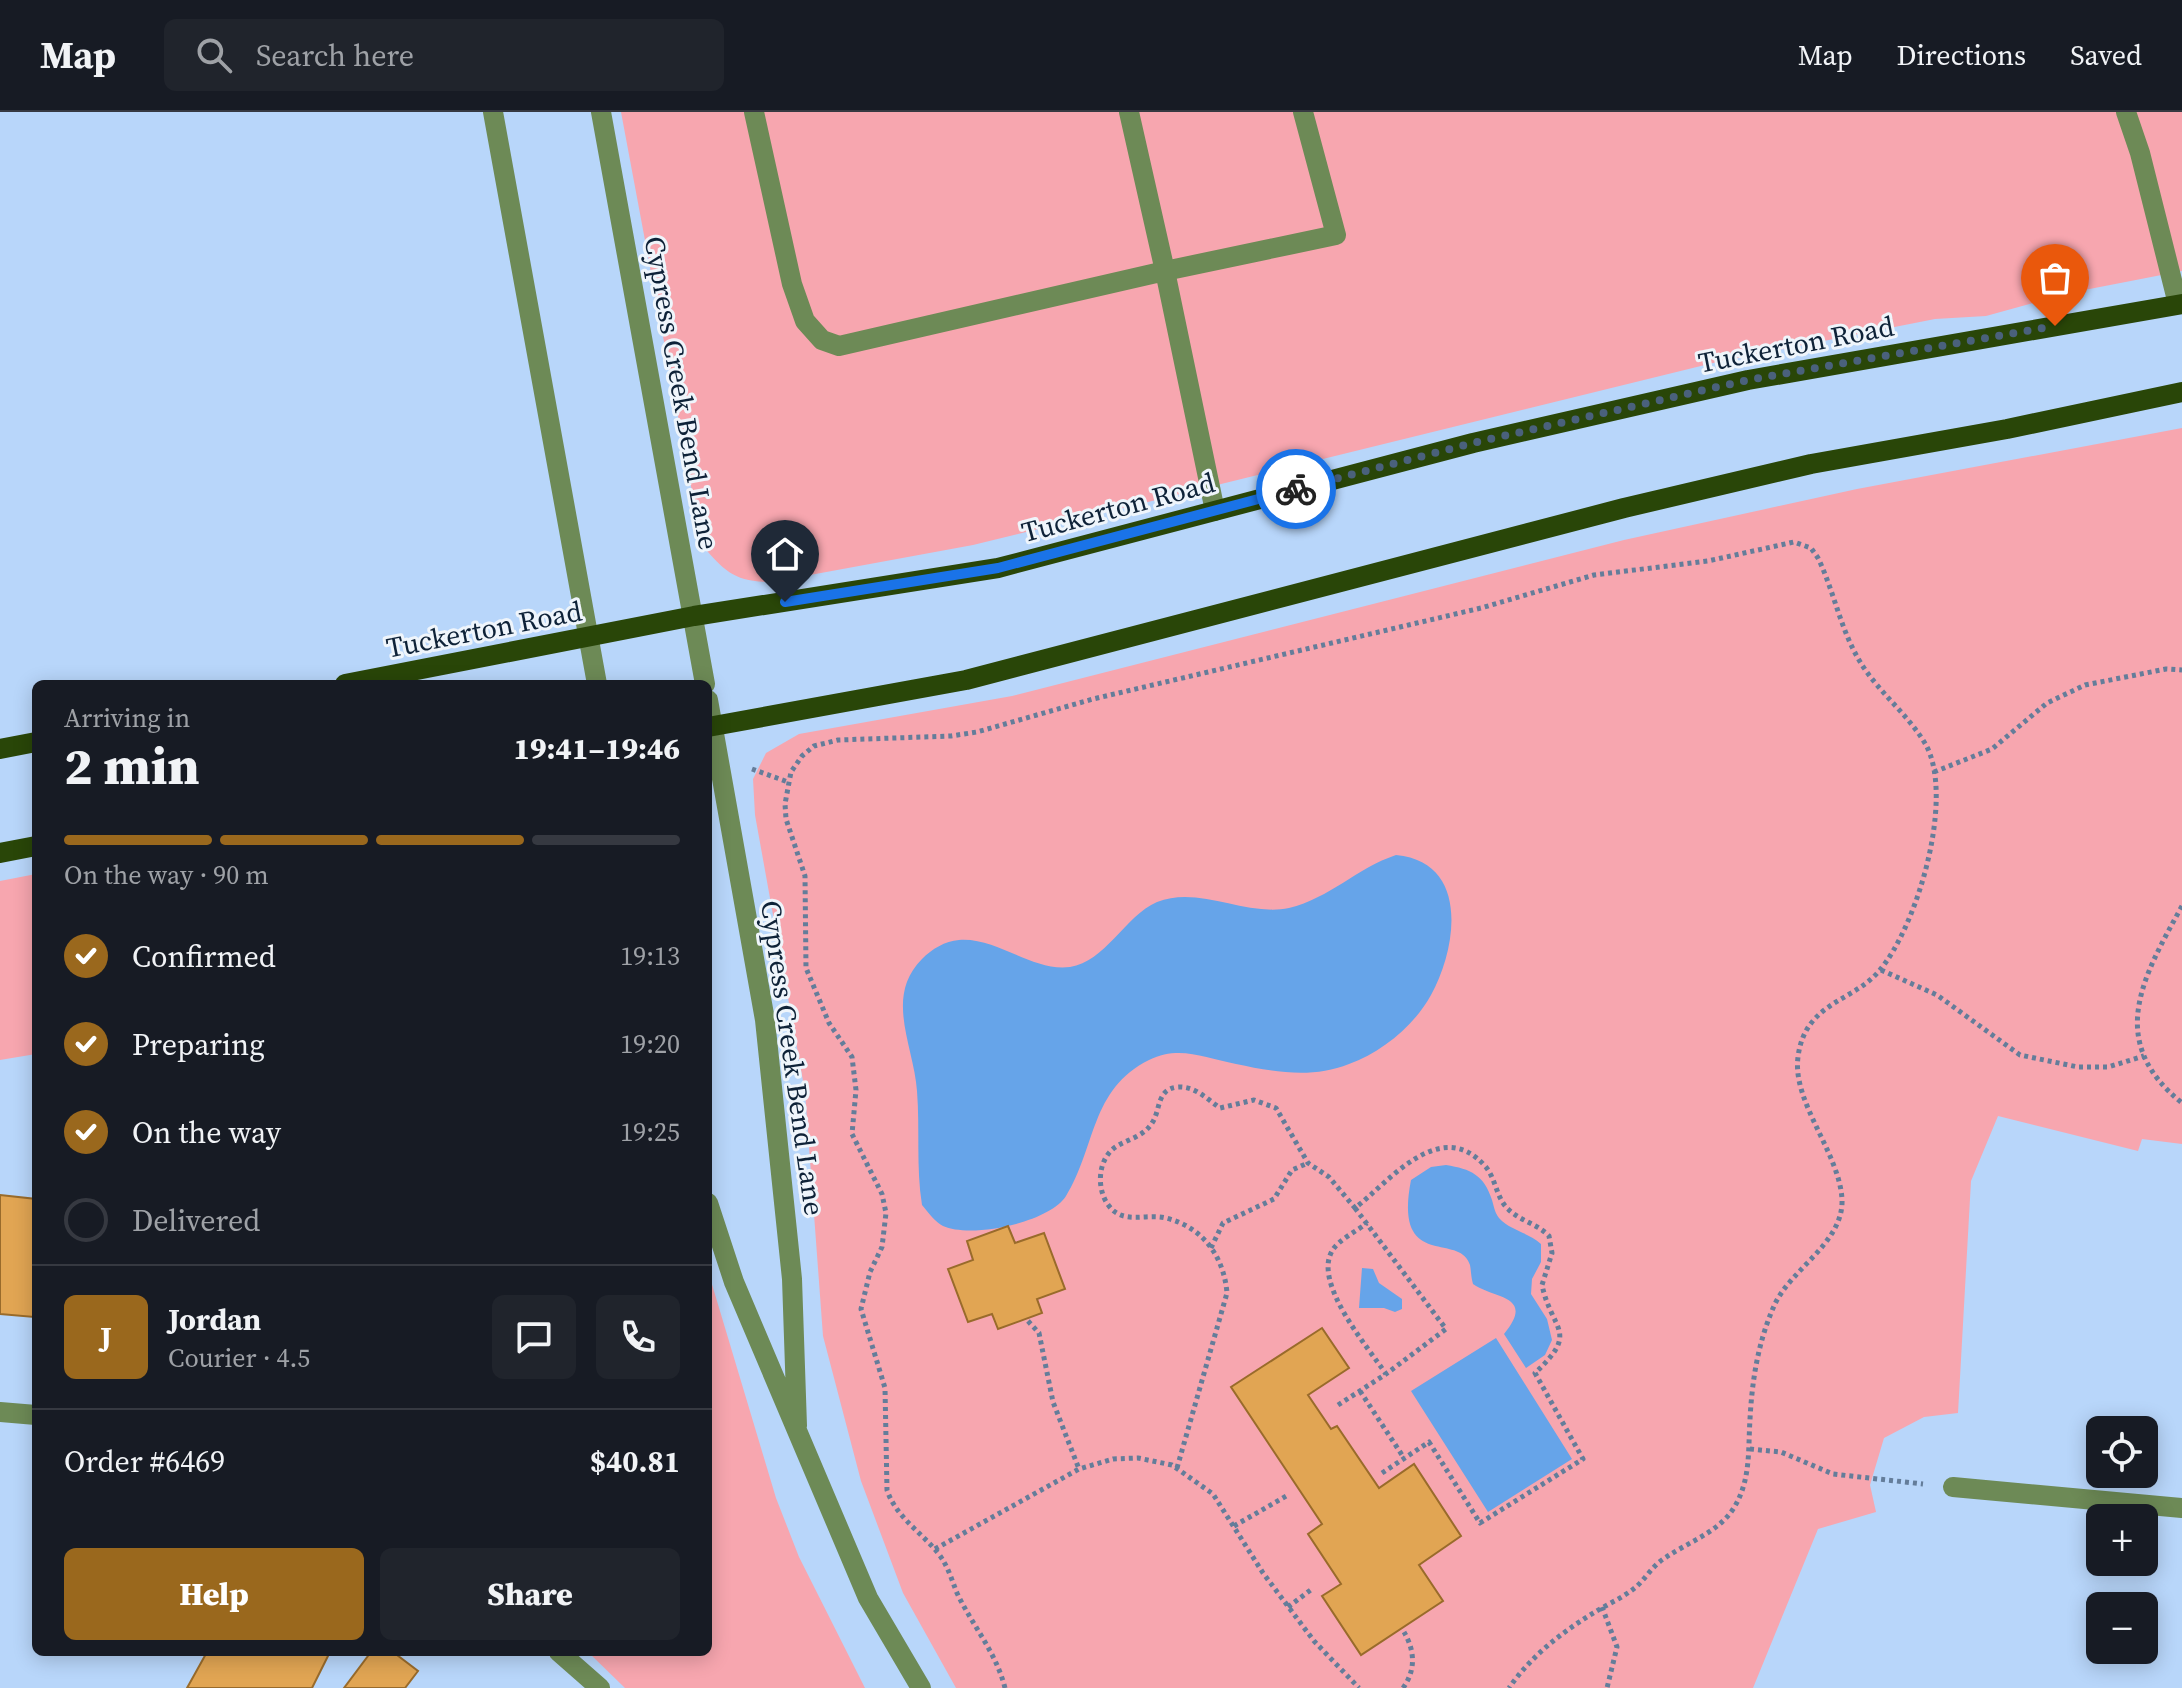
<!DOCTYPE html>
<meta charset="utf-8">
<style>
body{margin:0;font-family:"Source Serif 4",serif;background:#20242c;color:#f1f3f6;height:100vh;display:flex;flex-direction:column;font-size:30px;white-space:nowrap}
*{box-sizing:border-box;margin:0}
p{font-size:26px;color:#9ea1a6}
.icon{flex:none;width:44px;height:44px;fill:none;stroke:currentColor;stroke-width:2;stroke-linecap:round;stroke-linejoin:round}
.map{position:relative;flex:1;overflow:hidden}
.drawer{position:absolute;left:32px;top:568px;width:680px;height:976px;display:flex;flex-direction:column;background:#171b24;border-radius:12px;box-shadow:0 4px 20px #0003}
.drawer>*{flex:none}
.fabs{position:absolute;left:2086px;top:1304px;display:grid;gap:16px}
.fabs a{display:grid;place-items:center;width:72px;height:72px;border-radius:12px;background:#171b24;box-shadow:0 4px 20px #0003;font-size:40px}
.pin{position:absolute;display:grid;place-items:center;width:68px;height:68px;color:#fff;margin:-82px -34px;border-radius:50% 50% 50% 0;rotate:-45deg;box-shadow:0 0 8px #0007}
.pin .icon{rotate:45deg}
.courier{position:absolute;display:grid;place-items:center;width:80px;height:80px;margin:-40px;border:6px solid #1a73e8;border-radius:50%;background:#fff;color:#222;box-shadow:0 2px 10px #0007}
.summary em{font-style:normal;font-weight:800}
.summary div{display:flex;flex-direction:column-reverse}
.summary{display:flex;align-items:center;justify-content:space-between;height:136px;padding:0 32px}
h1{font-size:52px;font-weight:800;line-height:60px}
.bar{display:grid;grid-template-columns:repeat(4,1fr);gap:12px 8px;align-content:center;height:96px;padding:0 32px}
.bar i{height:10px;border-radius:6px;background:#363941}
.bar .current{background:#9a681d}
.bar p{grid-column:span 4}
.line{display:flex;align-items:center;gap:20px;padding:0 32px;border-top:2px solid #363941}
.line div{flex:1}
.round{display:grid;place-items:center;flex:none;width:84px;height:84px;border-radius:12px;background:#20242c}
ol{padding:0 32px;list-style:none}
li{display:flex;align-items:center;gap:24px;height:88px}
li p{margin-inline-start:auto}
li .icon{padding:8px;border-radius:50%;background:#9a681d;color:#fff;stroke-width:4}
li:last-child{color:#9ea1a6}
li i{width:44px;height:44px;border:4px solid #363941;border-radius:50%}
.action{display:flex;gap:16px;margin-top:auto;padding:16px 32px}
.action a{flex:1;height:92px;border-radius:12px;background:#9a681d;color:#fff;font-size:32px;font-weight:800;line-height:92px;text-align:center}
.action a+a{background:#20242c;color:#f1f3f6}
header{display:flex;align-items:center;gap:48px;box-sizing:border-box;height:112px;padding:0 40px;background:#171b24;border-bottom:2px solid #363941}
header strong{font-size:38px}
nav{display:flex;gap:44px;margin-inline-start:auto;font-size:28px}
.search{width:560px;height:72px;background:#20242c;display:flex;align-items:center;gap:20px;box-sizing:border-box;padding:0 28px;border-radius:12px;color:#9ea1a6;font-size:30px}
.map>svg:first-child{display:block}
</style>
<header>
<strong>Map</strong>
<div class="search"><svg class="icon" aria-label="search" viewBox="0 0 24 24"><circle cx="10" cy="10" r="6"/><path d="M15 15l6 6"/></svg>Search here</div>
<nav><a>Map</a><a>Directions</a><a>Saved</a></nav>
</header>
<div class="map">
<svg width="2182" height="1576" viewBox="0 0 2182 1576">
<rect width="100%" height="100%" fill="#b8d6fa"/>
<path fill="#f7a6af" d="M621,0H2182V159L2069,181L1986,204L1935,207L1713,251L973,433L772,470C735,470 725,460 702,433Z
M2182,316V1032L2142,1027L2138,1039L1998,1004L1971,1069L1958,1301L1924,1305L1884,1326L1870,1373L1876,1400L1818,1417L1753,1576H956L903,1481L861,1369L823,1224L805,980L755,703L753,667L766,641L799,622L1012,584L1624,428L1857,377Z
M36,762V942L0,948V769Z
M708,1159L776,1386L799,1445L865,1576H625L588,1540H708Z"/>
<path fill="#66a4e9" d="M1396,743C1470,750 1457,836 1431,883C1414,914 1382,940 1349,952C1312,967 1274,960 1236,952C1204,946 1180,933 1149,948C1090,977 1096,1036 1066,1084C1050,1110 972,1127 943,1114C935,1110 928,1100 922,1093C916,1055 920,1017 917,979C914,934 884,885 922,847C932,837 945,829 959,828C997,825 1033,860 1070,855C1105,850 1125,804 1157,790C1199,773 1246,805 1289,796C1330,786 1357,756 1396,743Z
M1446,1053C1471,1057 1484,1063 1492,1088C1494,1095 1495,1101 1499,1106C1511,1119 1528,1120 1541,1132V1150L1532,1167L1531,1182L1547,1207L1552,1228L1545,1243L1526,1256L1504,1222C1536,1183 1494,1187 1473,1172C1471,1165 1471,1158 1470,1153C1460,1119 1393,1160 1411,1068L1431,1055Z
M1362,1156L1373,1157L1379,1171L1402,1187V1197L1395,1200L1384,1196H1359Z
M1496,1226L1572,1347L1488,1400L1411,1279Z"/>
<path fill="#e1a553" stroke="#996b2b" stroke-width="2" d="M0,1083L36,1087L34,1205L0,1202Z
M1008,1114L1015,1131L1044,1121L1065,1177L1037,1187L1042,1201L998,1217L992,1202L968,1210L948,1157L973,1148L967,1129Z
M1322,1216L1349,1256L1308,1283L1331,1317L1337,1314L1379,1376L1414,1352L1461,1424L1419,1453L1443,1489L1361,1543L1322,1484L1341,1472L1308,1422L1322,1412L1231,1275Z
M207,1540H330L312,1576H187Z
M371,1540H393L418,1559L405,1576H344Z"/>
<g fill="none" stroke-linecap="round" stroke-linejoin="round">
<path stroke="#647d9a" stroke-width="5" stroke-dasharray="4 4" stroke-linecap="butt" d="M752,657L788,670
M1934,660L1992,637L2047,591L2085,573L2166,557L2182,558
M2182,794C2143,865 2105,929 2182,991
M1881,858L1937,883L2020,943L2078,955H2108L2144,944
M1355,1096L1446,1217L1386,1262
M1211,1136L1223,1111L1274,1087L1292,1058L1308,1051
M1028,1209L1039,1221L1053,1290L1079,1357
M1360,1279L1404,1346
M1338,1293L1386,1262C1368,1235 1313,1172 1332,1139C1338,1128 1357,1119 1367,1111
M1750,1337L1781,1340L1833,1362L1923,1372
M1177,1356L1227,1181C1224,1145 1203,1115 1166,1106C1147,1101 1123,1113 1109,1094C1096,1078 1097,1046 1117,1034C1129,1027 1144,1024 1152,1011C1161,998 1156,977 1178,975C1195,974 1207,987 1220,996L1254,988L1276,996L1308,1051L1329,1065L1355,1096C1388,1071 1440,1003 1485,1054C1496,1066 1496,1086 1508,1097C1520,1109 1538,1112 1549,1124L1552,1141L1542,1173C1552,1220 1580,1219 1535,1261L1583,1347L1480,1411L1429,1330L1382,1361
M1234,1414L1288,1383
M935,1437L1079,1357L1113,1347L1138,1346L1172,1353L1213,1382L1263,1461L1314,1529L1359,1576
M1288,1495L1312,1477
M1602,1495L1617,1535L1607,1576
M1005,1576C996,1540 972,1513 957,1481C951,1466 948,1454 938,1441C921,1420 896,1405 887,1378L885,1276L861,1197L870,1160L882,1135L886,1101L882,1082L852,1022L856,978L852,945L829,911L806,856L805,764L786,707L785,692L791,660L802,644L814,634L838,628L951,624L977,620L1093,587L1481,496L1594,463L1708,449L1794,430L1811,436L1818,446C1834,479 1840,516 1859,548C1877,579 1908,602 1926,633C1955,687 1917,815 1879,859C1853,890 1805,890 1798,945C1792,990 1839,1040 1842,1087C1844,1131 1790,1157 1774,1194C1758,1230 1752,1269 1750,1307C1748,1338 1751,1366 1735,1394C1720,1420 1688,1430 1665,1446C1653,1453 1646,1466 1636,1475C1624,1485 1608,1492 1595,1500C1562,1520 1531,1544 1509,1576
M1403,1576C1416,1558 1415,1539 1404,1520"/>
<path stroke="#6d8a56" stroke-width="20" d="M493,0L597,572
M601,0L705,572
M754,0L792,172L805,209L822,228L839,234L1165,159L1129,0
M2126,0L2140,41L2178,192
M1215,399L1165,159L1336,123L1303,0
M708,588L765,908L792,1167L797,1314
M708,1091L734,1170L868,1486L921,1576
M0,1300L36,1303
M1953,1375L2182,1396
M559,1540L600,1576"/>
<path stroke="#294608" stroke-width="20" d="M345,572L694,504L998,456L1473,331L1748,268L2182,192
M708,615L966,568L1624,396L1811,352L2007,317L2182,280
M0,637L36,630
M0,741L36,734"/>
</g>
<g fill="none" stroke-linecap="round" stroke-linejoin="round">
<path stroke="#4a617c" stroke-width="8" stroke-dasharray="0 14.4" d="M1296,377L1473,331L1748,268L2055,214"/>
<path stroke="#1a73e8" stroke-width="10" d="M785,490L998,456L1296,377"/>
</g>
<g text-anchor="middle" stroke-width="6" stroke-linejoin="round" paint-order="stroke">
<g font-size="28" fill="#0e2238" stroke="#eff5fb">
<text transform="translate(1796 232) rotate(-11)" y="10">Tuckerton Road</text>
<text transform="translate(682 281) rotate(80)" y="10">Cypress Creek Bend Lane</text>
<text transform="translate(1118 395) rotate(-15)" y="10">Tuckerton Road</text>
<text transform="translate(484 517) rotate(-11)" y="10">Tuckerton Road</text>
<text transform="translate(793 946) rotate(82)" y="10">Cypress Creek Bend Lane</text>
</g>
</g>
</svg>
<div class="fabs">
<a><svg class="icon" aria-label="locate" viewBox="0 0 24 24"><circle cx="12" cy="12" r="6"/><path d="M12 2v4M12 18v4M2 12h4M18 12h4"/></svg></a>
<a>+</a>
<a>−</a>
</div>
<div class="pin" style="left:2055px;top:214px;background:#ea580c"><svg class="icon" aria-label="bag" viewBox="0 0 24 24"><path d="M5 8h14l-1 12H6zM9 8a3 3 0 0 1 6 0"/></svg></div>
<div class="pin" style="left:785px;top:490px;background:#1f2937"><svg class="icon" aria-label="home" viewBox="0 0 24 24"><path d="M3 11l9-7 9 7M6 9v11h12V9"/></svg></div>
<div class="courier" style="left:1296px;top:377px"><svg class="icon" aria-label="bike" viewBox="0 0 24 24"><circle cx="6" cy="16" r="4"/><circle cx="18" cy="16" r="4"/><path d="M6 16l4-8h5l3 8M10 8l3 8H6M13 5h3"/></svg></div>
<section class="drawer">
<div class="summary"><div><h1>2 min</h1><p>Arriving in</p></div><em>19:41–19:46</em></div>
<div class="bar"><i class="current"></i><i class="current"></i><i class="current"></i><i></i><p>On the way · 90 m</p></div>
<ol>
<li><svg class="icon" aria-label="check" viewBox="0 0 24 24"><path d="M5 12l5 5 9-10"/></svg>Confirmed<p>19:13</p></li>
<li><svg class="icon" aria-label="check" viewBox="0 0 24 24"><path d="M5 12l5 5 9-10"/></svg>Preparing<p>19:20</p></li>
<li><svg class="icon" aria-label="check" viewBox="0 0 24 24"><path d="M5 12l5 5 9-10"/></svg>On the way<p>19:25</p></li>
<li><i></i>Delivered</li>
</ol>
<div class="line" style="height:144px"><b class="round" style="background:#9a681d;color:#fff">J</b><div><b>Jordan</b><p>Courier · 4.5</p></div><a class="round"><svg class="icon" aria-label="chat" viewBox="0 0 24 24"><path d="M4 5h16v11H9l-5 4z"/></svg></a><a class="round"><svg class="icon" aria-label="phone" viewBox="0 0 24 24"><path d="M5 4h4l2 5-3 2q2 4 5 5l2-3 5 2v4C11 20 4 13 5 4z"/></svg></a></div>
<div class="line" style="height:104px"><div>Order #6469</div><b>$40.81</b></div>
<div class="action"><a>Help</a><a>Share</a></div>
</section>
</div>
